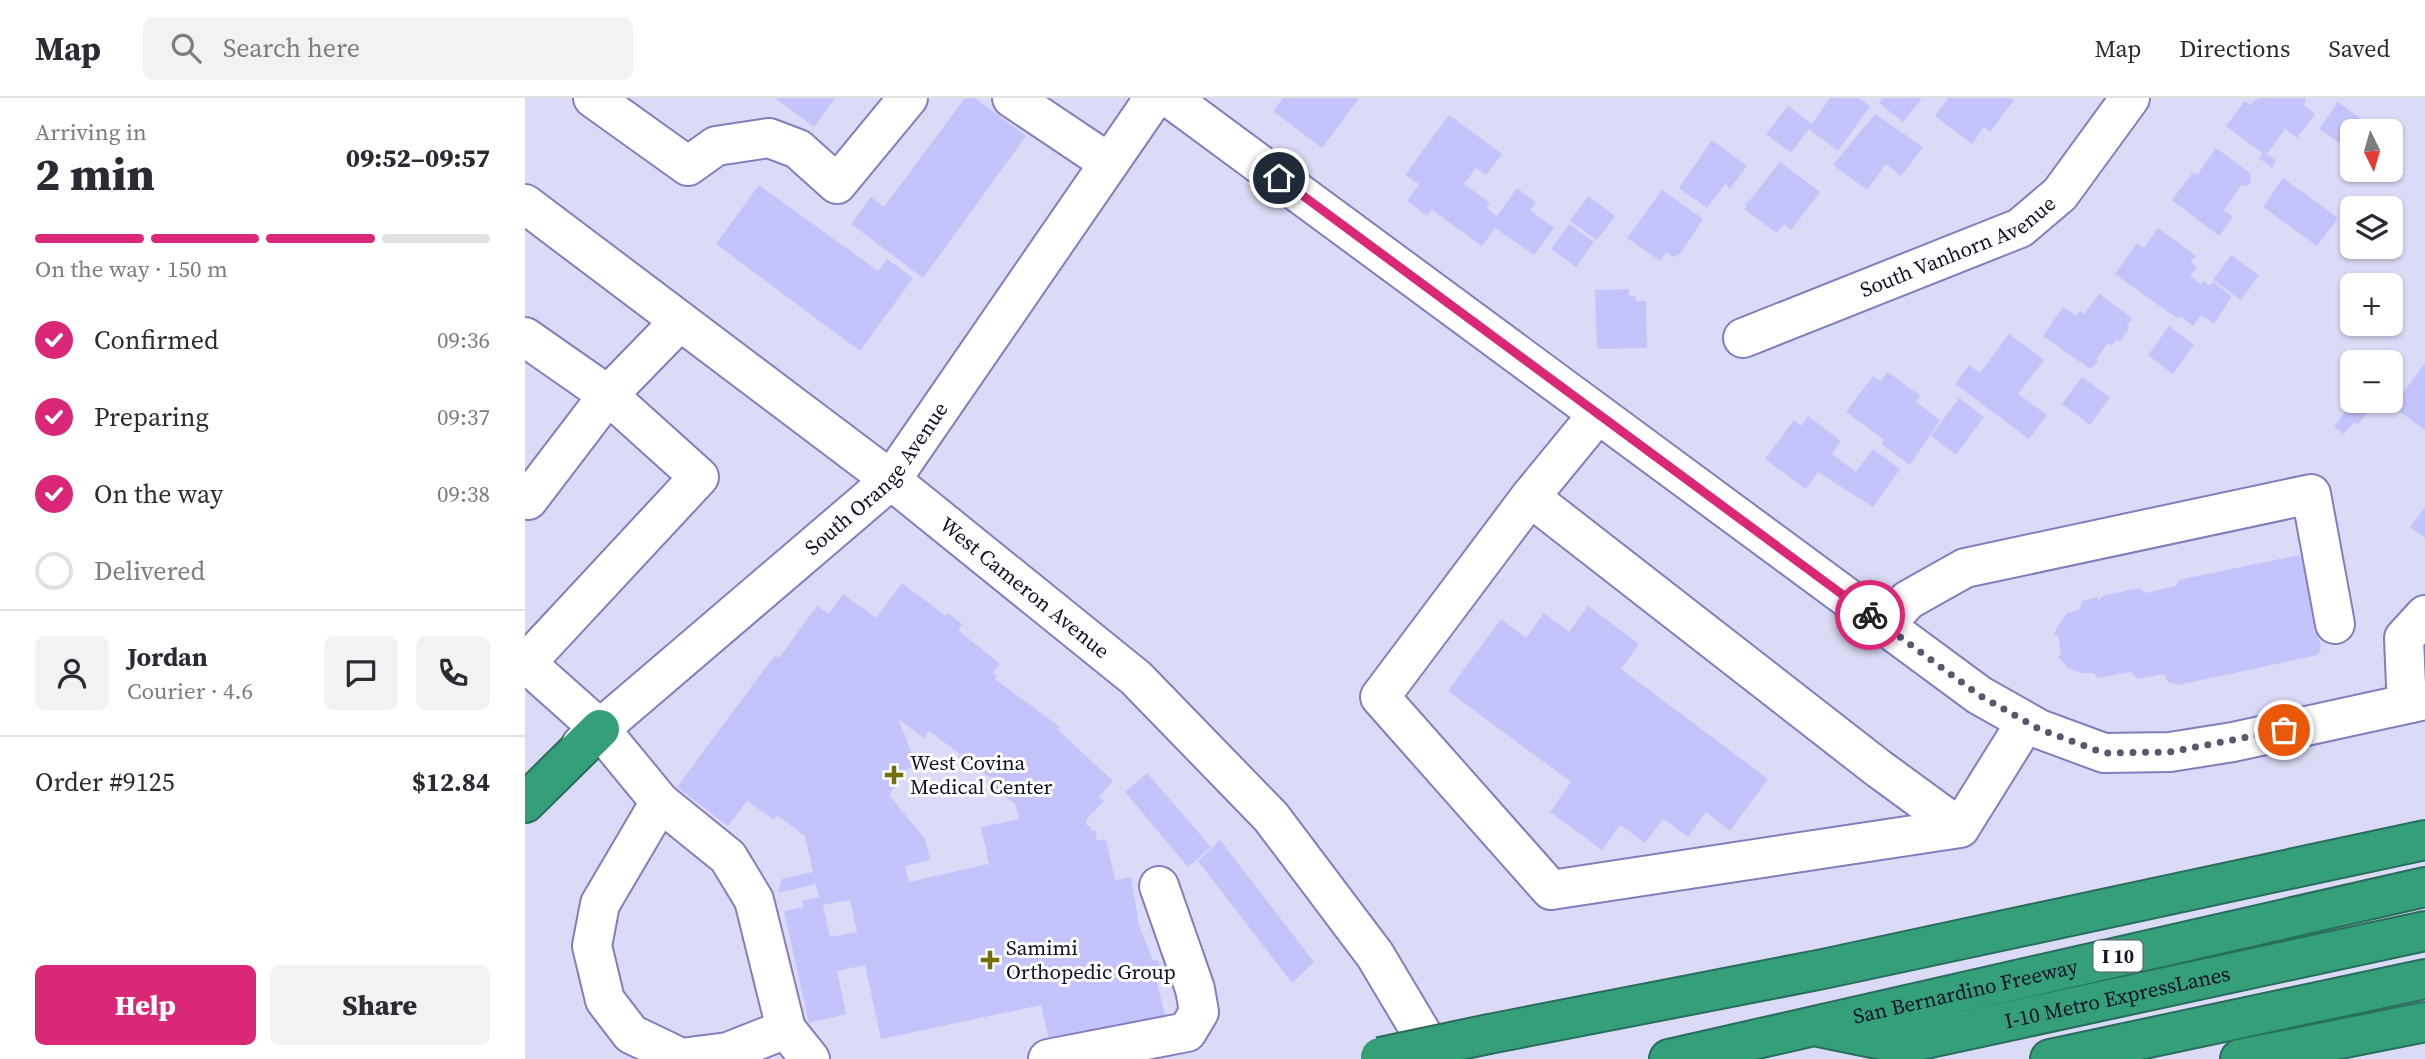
<!DOCTYPE html>
<meta charset="utf-8">
<style>
body{margin:0;font-family:"Source Serif 4",serif;background:#f2f2f3;color:#2b2b33;height:100vh;display:flex;flex-direction:column;font-size:26px;white-space:nowrap}
*{box-sizing:border-box;margin:0}
p{font-size:23px;color:#7c7c81}
.icon{flex:none;width:38px;height:38px;fill:none;stroke:currentColor;stroke-width:2;stroke-linecap:round;stroke-linejoin:round}
.map{position:relative;flex:1;overflow:hidden}
.drawer{display:flex;flex-direction:column;background:#fff;width:525px}
.drawer>*{flex:none}
.needle{width:46px;rotate:175deg}
.tools{position:absolute;left:1815px;top:21px;display:grid;gap:14px}
.tools a{display:grid;place-items:center;width:63px;height:63px;border-radius:10px;background:#fff;box-shadow:0 2px 5px #0004;font-size:35px}
.pin{position:absolute;display:grid;place-items:center;width:60px;height:60px;color:#fff;margin:-30px;border:4px solid #fff;border-radius:50%;box-shadow:0 2px 7px #0007}
.courier{position:absolute;display:grid;place-items:center;width:70px;height:70px;margin:-35px;border:5px solid #db2777;border-radius:50%;background:#fff;color:#222;box-shadow:0 2px 9px #0007}
.overview em{font-style:normal;font-weight:800}
.overview div{display:flex;flex-direction:column-reverse}
.overview{display:flex;align-items:center;justify-content:space-between;height:119px;padding:0 35px}
h1{font-size:46px;font-weight:800;line-height:52px}
.bar{display:grid;grid-template-columns:repeat(4,1fr);gap:10px 7px;align-content:center;height:84px;padding:0 35px}
.bar i{height:9px;border-radius:5px;background:#e1e1e2}
.bar .on{background:#db2777}
.bar p{grid-column:span 4}
.line{display:flex;align-items:center;gap:18px;padding:0 35px;border-top:2px solid #e1e1e2}
.line div{flex:1}
.round{display:grid;place-items:center;flex:none;width:74px;height:74px;border-radius:10px;background:#f2f2f3}
ol{padding:0 35px;list-style:none}
li{display:flex;align-items:center;gap:21px;height:77px}
li p{margin-inline-start:auto}
li .icon{padding:7px;border-radius:50%;background:#db2777;color:#fff;stroke-width:4}
li:last-child{color:#7c7c81}
li i{width:38px;height:38px;border:4px solid #e1e1e2;border-radius:50%}
.button{display:flex;gap:14px;margin-top:auto;padding:14px 35px}
.button a{flex:1;height:80px;border-radius:10px;background:#db2777;color:#fff;font-size:28px;font-weight:800;line-height:80px;text-align:center}
.button a+a{background:#f2f2f3;color:#2b2b33}
header{display:flex;align-items:center;gap:42px;box-sizing:border-box;height:98px;padding:0 35px;background:#fff;border-bottom:2px solid #e1e1e2}
header strong{font-size:33px}
nav{display:flex;gap:38px;margin-inline-start:auto;font-size:24px}
.search{width:490px;height:63px;background:#f2f2f3;display:flex;align-items:center;gap:18px;box-sizing:border-box;padding:0 24px;border-radius:10px;color:#7c7c81;font-size:26px}
main{display:flex;flex:1;min-height:0}
.map>svg:first-child{display:block}
</style>
<header>
<strong>Map</strong>
<div class="search"><svg class="icon" aria-label="search" viewBox="0 0 24 24"><circle cx="10" cy="10" r="6"/><path d="M15 15l6 6"/></svg>Search here</div>
<nav><a>Map</a><a>Directions</a><a>Saved</a></nav>
</header>
<main>
<section class="drawer">
<div class="overview"><div><h1>2 min</h1><p>Arriving in</p></div><em>09:52–09:57</em></div>
<div class="bar"><i class="on"></i><i class="on"></i><i class="on"></i><i></i><p>On the way · 150 m</p></div>
<ol>
<li><svg class="icon" aria-label="check" viewBox="0 0 24 24"><path d="M5 12l5 5 9-10"/></svg>Confirmed<p>09:36</p></li>
<li><svg class="icon" aria-label="check" viewBox="0 0 24 24"><path d="M5 12l5 5 9-10"/></svg>Preparing<p>09:37</p></li>
<li><svg class="icon" aria-label="check" viewBox="0 0 24 24"><path d="M5 12l5 5 9-10"/></svg>On the way<p>09:38</p></li>
<li><i></i>Delivered</li>
</ol>
<div class="line" style="height:126px"><a class="round"><svg class="icon" aria-label="person" viewBox="0 0 24 24"><circle cx="12" cy="8" r="4"/><path d="M4 21q1-7 8-7t8 7"/></svg></a><div><b>Jordan</b><p>Courier · 4.6</p></div><a class="round"><svg class="icon" aria-label="chat" viewBox="0 0 24 24"><path d="M4 5h16v11H9l-5 4z"/></svg></a><a class="round"><svg class="icon" aria-label="phone" viewBox="0 0 24 24"><path d="M5 4h4l2 5-3 2q2 4 5 5l2-3 5 2v4C11 20 4 13 5 4z"/></svg></a></div>
<div class="line" style="height:91px"><div>Order #9125</div><b>$12.84</b></div>
<div class="button"><a>Help</a><a>Share</a></div>
</section>
<div class="map">
<svg width="1900" height="961" viewBox="0 0 1900 961">
<rect width="100%" height="100%" fill="#dbdbf7"/>
<path fill="#c4c3fb" fill-rule="evenodd" d="M250,0H310L289,29Z
M440,0H450L501,38L398,180L326,126L346,99L359,109Z
M758,0H834L797,50L748,13Z
M1305,0H1334L1345,8L1313,53L1284,31L1266,55L1241,36L1263,8L1287,26Z
M1358,0H1397L1378,24L1354,5Z
M1423,0H1486L1489,2L1465,34L1459,29L1447,46L1410,18Z
M1734,0H1781L1779,7L1790,16L1772,40L1760,31L1742,56L1751,63L1747,70L1734,60L1737,55L1701,28L1720,3L1724,7Z
M1813,4L1842,25L1838,30L1842,33H1827V51H1823L1794,31Z
M1350,16L1398,49L1376,78L1361,66L1342,92L1308,67Z
M924,17L977,56L961,77L951,70L939,86L965,105L961,110L972,118L992,90L1011,104L1005,112L1029,130L1009,157L970,130L957,148L907,112L902,118L882,103L894,86L880,77Z
M1187,42L1222,68L1205,91L1200,86L1182,110L1154,90Z
M1691,50L1725,75L1726,83L1722,88L1717,87L1699,112L1708,119L1694,138L1647,102L1668,74L1672,77Z
M1255,64L1295,94L1266,132L1259,126L1252,135L1219,111L1222,108L1219,106L1225,102Z
M1758,80L1813,120L1792,148L1738,109Z
M234,87L353,173L362,161L388,180L335,253L191,146Z
M1137,92L1178,121L1155,156L1149,159L1141,154L1135,163L1102,140Z
M1063,98L1090,118L1072,142L1045,123Z
M1044,126L1069,144L1051,169L1026,151Z
M1633,130L1671,158L1666,164L1672,169L1665,178L1676,186L1678,183L1685,188L1688,184L1707,198L1689,226L1676,217L1668,228L1655,218L1653,221L1590,176L1612,145L1619,150Z
M1706,157L1734,177L1716,202L1688,182Z
M1104,191V198H1111V203H1121L1122,250L1072,251L1070,192Z
M1574,196L1607,220L1602,228L1605,229L1595,244L1592,241L1587,248L1583,245L1571,262L1573,264L1565,271L1518,238L1538,209L1551,218L1555,213L1559,216Z
M1644,228L1669,247L1648,276L1623,257Z
M1484,236L1519,262L1493,296L1522,317L1504,341L1430,286L1444,267L1455,275Z
M1900,265V332L1868,309Z
M1363,274L1395,298L1391,304L1415,322L1385,367L1357,346L1359,342L1321,314L1348,278L1355,283Z
M1557,279L1585,299L1565,327L1537,306Z
M1434,300L1459,319L1431,357L1406,338Z
M1828,303H1851L1833,327L1829,324L1819,336L1809,329Z
M1283,318L1316,343L1307,356L1331,374L1348,351L1375,371L1348,409L1293,374L1281,391L1240,361L1269,322L1276,328Z
M1900,409V440L1885,429Z
M1774,457L1777,462L1796,551L1793,557L1653,587L1643,584L1639,576L1612,581L1606,574L1572,580L1569,575H1555L1543,570L1533,559L1536,556L1533,537H1529L1532,529L1542,515L1555,511L1557,503L1573,499V503L1577,498L1615,490L1621,495L1651,488L1654,482Z
M377,485L421,518L423,515L437,526L433,532L475,566L468,575L472,578L470,581L535,629L533,632L588,683L574,699L579,703L561,722L562,728H565L566,733L570,732L572,743L581,741L590,782L606,779L614,827L628,863L633,862L635,870L629,872L640,918L596,928L589,933L588,928L524,942L516,907L356,941L340,867L312,873L321,916L284,925L259,813L279,809L277,803L294,799L291,786L253,795L257,781L288,774L280,738L252,717L249,722L222,703L203,728L152,689L250,557L254,560L292,508L304,516L318,496L351,520ZM373,621L399,640L404,633L435,656L433,659L470,682L466,688L490,706L494,721L456,729L464,766L384,784L380,768L405,762L400,741L364,697L383,670L392,668ZM325,802L332,834L305,839L298,807Z
M1063,508L1114,546L1096,571L1243,681L1205,733L1181,714L1163,739L1138,721L1120,745L1095,727L1077,752L1025,714L1046,684L923,593L976,521L1001,540L1019,515L1044,534Z
M622,675L686,749L663,769L600,694Z
M695,742L789,864L767,885L673,763Z"/>
<g fill="none" stroke-linecap="round" stroke-linejoin="round">
<defs>
<g id="minor">
<path d="M68,0L163,68L191,48L244,40L273,51L312,86L383,0"/>
<path d="M487,0L584,65"/>
<path d="M645,0L1454,597L1514,631L1579,655L1645,654L1708,644L1900,602"/>
<path id="s1" d="M0,106L366,382L611,580L746,719L850,857L912,961"/>
<path d="M155,223L83,297L174,379L1,565L75,631L135,704L203,759L229,802L261,931L285,961"/>
<path d="M0,239L83,297L3,402"/>
<path id="s2" d="M1218,240L1495,130L1535,96L1605,0"/>
<path d="M1005,399L1073,316"/>
<path d="M1360,527L1383,502L1440,470L1786,396L1810,526"/>
<path d="M1886,605L1881,588L1879,540L1900,517"/>
<path id="s3" d="M56,647L366,382L629,0"/>
<path d="M135,704L75,806L67,848L80,902L106,936L156,960L203,954L261,931"/>
<path d="M1435,730L1026,792L855,599L1005,399L1353,670L1435,730L1501,624"/>
<path d="M523,961L662,934L674,914L670,891L634,788"/>
</g>
<g id="highway">
<path d="M0,705L75,631"/>
<path id="s4" d="M1298,930L1377,946L1900,833"/>
<path d="M964,936L1298,871L1900,742"/>
<path id="s5" d="M1144,961L1900,789"/>
<path d="M1525,961L1900,881"/>
<path d="M1715,961L1900,924"/>
</g>
</defs>
<use href="#minor" stroke="#817ebe" stroke-width="42"/>
<use href="#highway" stroke="#286d5d" stroke-width="42"/>
<use href="#minor" stroke="#fff" stroke-width="38"/>
<use href="#highway" stroke="#349f79" stroke-width="38"/>
<defs>
<path id="highway-bridge" d="M855,959L964,936"/>
</defs>
<use href="#highway-bridge" stroke="#286d5d" stroke-width="42" stroke-linecap="butt"/>
<use href="#highway-bridge" stroke="#349f79" stroke-width="38"/>
</g>
<g fill="none" stroke-linecap="round" stroke-linejoin="round">
<path stroke="#585770" stroke-width="7" stroke-dasharray="0 12.6" d="M1345,517L1454,597L1514,631L1579,655L1645,654L1759,632"/>
<path stroke="#db2777" stroke-width="9" d="M754,80L1345,517"/>
</g>
<g fill="#736d0a" stroke="#fff" stroke-width="2.5">
<path d="M365.5 666.5h7v7h7v7h-7v7h-7v-7h-7v-7h7z"/>
<path d="M461.5 851.5h7v7h7v7h-7v7h-7v-7h-7v-7h7z"/>
</g>
<g text-anchor="middle" stroke-width="6" stroke-linejoin="round" paint-order="stroke">
<rect fill="#fff" stroke="#595868" stroke-width="2" x="1568.5" y="842.5" width="49" height="31" rx="5"/>
<g font-size="19" font-weight="bold" fill="#121028">
<text x="1593" y="865">I 10</text>
</g>
<g font-size="21" fill="#121028" stroke="#fff">
<text dy="7" stroke="none"><textPath href="#s2" startOffset="234">South Vanhorn Avenue</textPath></text>
<text dy="7" stroke="none"><textPath href="#s3" startOffset="399">South Orange Avenue</textPath></text>
<text dy="7" stroke="none"><textPath href="#s1" startOffset="630">West Cameron Avenue</textPath></text>
<text dy="7" stroke="none"><textPath href="#s5" startOffset="304">San Bernardino Freeway</textPath></text>
<text dy="7" stroke="none"><textPath href="#s4" startOffset="301">I-10 Metro ExpressLanes</textPath></text>
</g>
<g font-size="21" fill="#121028" stroke="#fff" text-anchor="start">
<text x="385" y="672">West Covina<tspan x="385" dy="24">Medical Center</tspan></text>
<text x="481" y="857">Samimi<tspan x="481" dy="24">Orthopedic Group</tspan></text>
</g>
</g>
</svg>
<div class="tools">
<a><svg class="needle" viewBox="-14 -14 28 28"><path d="M0-13l5 13h-10z" fill="#e53935"/><path d="M0 13l5-13h-10z" fill="#7c7c81"/></svg></a>
<a><svg class="icon" aria-label="layers" viewBox="0 0 24 24"><path d="M12 4l9 5-9 5-9-5zM3 14l9 5 9-5"/></svg></a>
<a>+</a>
<a>−</a>
</div>
<div class="pin" style="left:1759px;top:632px;background:#ea580c"><svg class="icon" aria-label="bag" viewBox="0 0 24 24"><path d="M5 8h14l-1 12H6zM9 8a3 3 0 0 1 6 0"/></svg></div>
<div class="pin" style="left:754px;top:80px;background:#1f2937"><svg class="icon" aria-label="home" viewBox="0 0 24 24"><path d="M3 11l9-7 9 7M6 9v11h12V9"/></svg></div>
<div class="courier" style="left:1345px;top:517px"><svg class="icon" aria-label="bike" viewBox="0 0 24 24"><circle cx="6" cy="16" r="4"/><circle cx="18" cy="16" r="4"/><path d="M6 16l4-8h5l3 8M10 8l3 8H6M13 5h3"/></svg></div>
</div>
</main>
